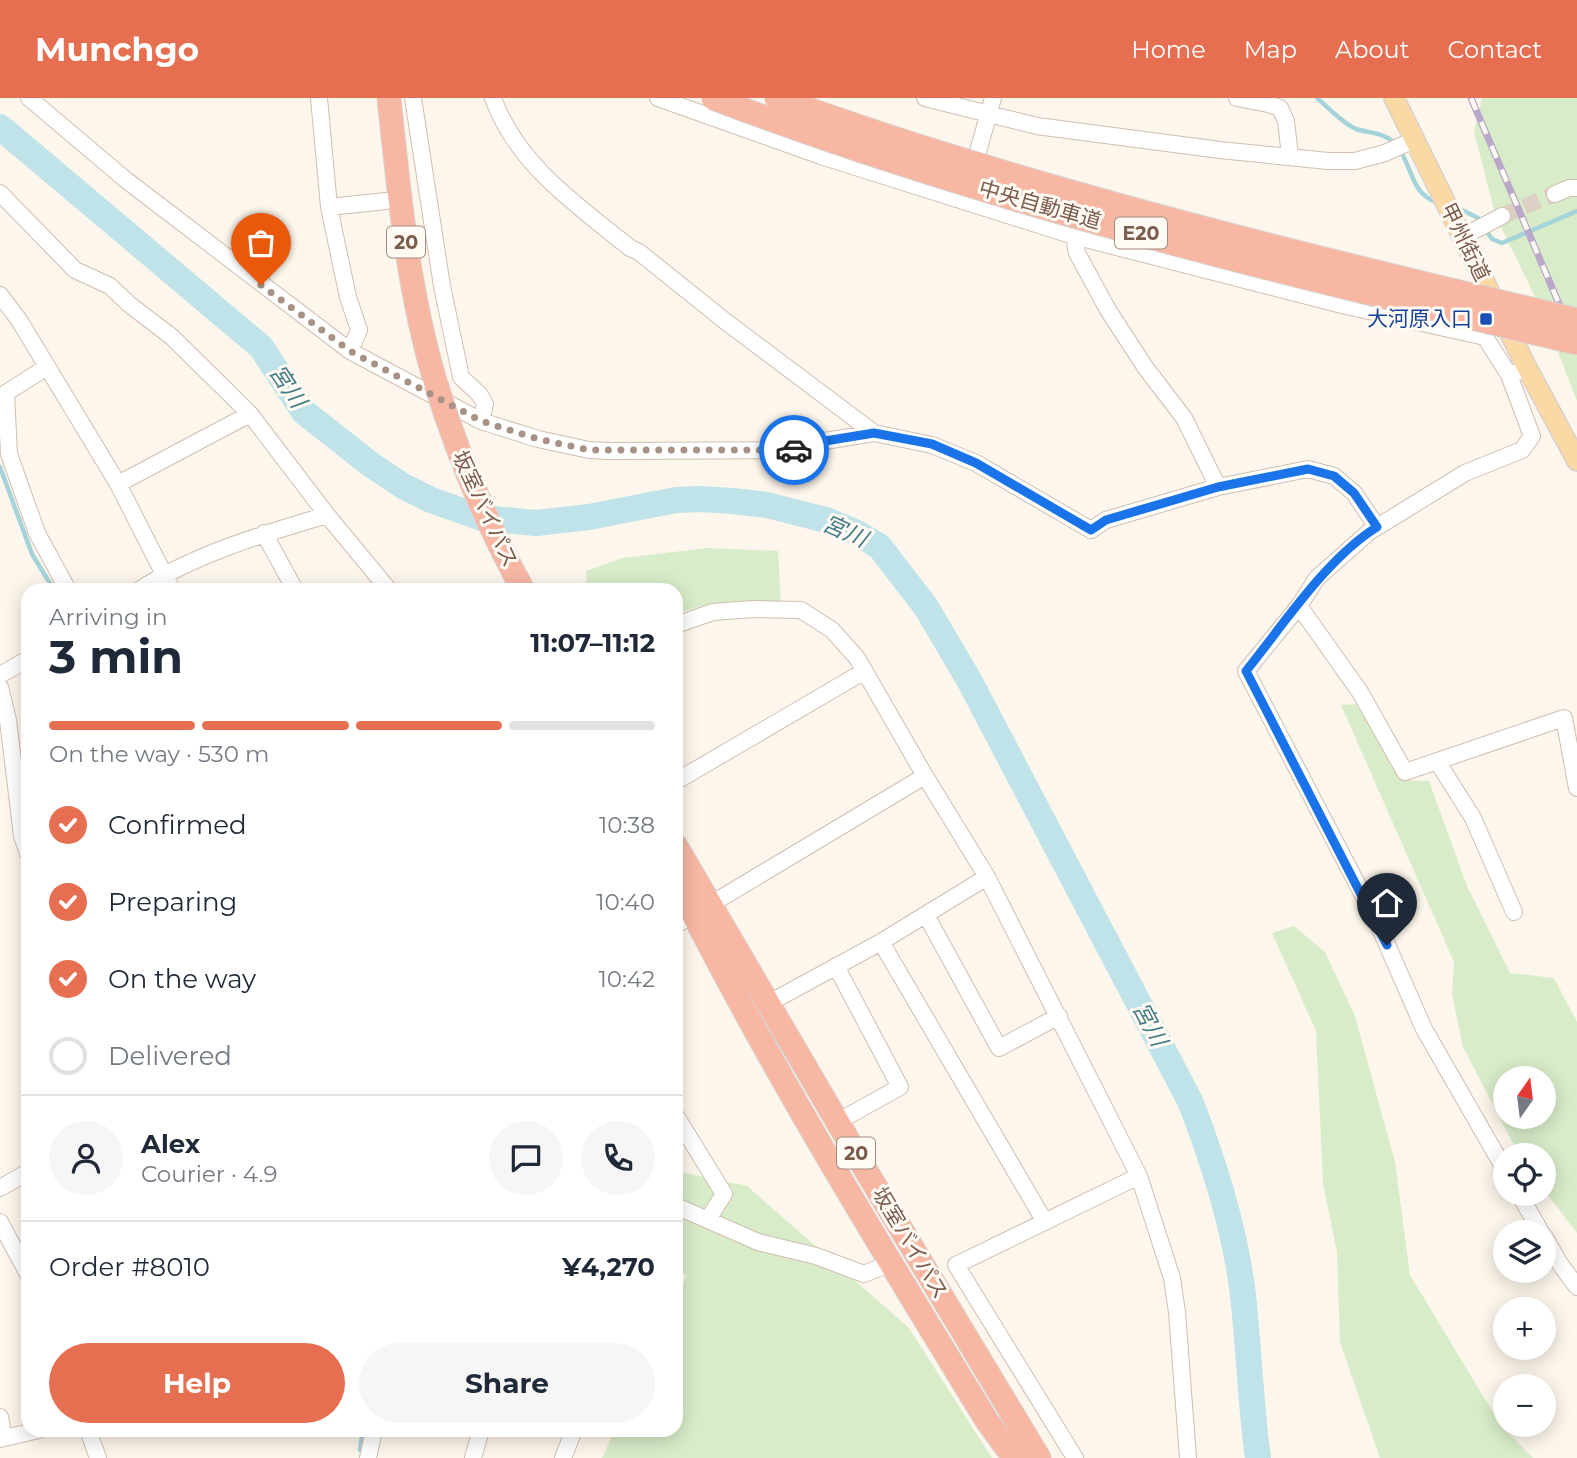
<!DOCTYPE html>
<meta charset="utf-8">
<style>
body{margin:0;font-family:Montserrat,"Noto Sans JP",sans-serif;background:#f6f6f7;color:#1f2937;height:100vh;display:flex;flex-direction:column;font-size:26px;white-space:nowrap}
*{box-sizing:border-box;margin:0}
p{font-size:23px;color:#747a83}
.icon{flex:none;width:38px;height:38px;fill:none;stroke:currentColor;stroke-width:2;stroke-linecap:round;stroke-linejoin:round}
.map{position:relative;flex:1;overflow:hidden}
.sheet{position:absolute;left:21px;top:485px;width:662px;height:854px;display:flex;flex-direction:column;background:#fff;border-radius:21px;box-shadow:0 4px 18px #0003}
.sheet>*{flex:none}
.needle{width:46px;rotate:14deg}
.tools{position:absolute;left:1493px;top:968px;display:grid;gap:14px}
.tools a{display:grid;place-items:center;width:63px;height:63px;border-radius:50%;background:#fff;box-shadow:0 4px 18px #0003;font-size:35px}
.pin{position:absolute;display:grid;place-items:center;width:60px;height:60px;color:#fff;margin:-72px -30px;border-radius:50% 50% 50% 0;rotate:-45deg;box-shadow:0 0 7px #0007}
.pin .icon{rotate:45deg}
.courier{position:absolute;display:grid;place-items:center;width:70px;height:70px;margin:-35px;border:5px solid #1a73e8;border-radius:50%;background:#fff;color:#222;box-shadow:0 2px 9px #0007}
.overview em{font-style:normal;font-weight:700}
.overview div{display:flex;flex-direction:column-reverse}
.overview{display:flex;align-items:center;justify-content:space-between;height:119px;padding:0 28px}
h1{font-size:46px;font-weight:700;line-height:52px}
.bar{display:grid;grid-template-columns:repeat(4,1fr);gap:10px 7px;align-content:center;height:84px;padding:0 28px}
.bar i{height:9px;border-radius:5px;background:#e0e1e3}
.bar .on{background:#e76f51}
.bar p{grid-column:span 4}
.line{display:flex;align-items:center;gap:18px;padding:0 28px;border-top:2px solid #e0e1e3}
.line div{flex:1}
.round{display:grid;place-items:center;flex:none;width:74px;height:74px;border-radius:37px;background:#f6f6f7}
ol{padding:0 28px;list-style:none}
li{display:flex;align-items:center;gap:21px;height:77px}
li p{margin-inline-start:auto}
li .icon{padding:7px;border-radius:50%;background:#e76f51;color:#fff;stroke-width:4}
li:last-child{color:#747a83}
li i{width:38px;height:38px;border:4px solid #e0e1e3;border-radius:50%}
.cta{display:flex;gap:14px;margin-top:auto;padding:14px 28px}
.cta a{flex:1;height:80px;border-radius:42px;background:#e76f51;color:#fff;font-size:28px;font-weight:700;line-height:80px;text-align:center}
.cta a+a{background:#f6f6f7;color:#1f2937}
header{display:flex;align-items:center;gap:42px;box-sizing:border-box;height:98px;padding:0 35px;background:#e76f51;color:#fff}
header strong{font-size:33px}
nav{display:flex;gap:38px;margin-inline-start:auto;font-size:24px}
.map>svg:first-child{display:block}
</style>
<header>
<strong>Munchgo</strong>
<nav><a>Home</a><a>Map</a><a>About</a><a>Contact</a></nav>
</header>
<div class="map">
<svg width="1577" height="1360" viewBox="0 0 1577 1360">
<rect width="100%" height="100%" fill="#fdf6ec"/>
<path fill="#d8ecc9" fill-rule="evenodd" d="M1482,0H1577V303L1542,213L1496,119L1474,34Z
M708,450L778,453L781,506L716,505L676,515V492H587L586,473L622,460Z
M1356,606L1406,682L1429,683L1467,788L1510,875L1554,880L1577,924V1135L1544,1092V1057H1519L1463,949L1452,896L1454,864L1341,607ZM1505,980H1544V1018H1505Z
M1294,828L1325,854L1355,918L1395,1064L1410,1177L1500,1326L1533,1360H1380L1340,1244L1337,1154L1323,1085L1316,933L1272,835Z
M676,1073L747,1088L909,1230L992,1360H602L615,1332H676V1201L687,1178L676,1170Z"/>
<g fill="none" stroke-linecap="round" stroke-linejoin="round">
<path stroke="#a5d3da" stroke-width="4.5" d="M1317,0C1328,9 1342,25 1356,31C1368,35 1381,34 1392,43C1414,63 1408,98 1440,105
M1456,109L1478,120L1481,124
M1485,131L1492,141L1502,145L1577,113
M0,369L32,456L54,492
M360,1352L363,1332"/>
<path stroke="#bfe3e8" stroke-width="26" d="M0,29L261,249L304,314L370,366L403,388L431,402L482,420L536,425L589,419L676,402L700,401L733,403L767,407L826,422L855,434L879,448L926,509L969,582L1190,1003C1214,1064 1233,1124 1242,1189C1249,1246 1250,1303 1258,1360"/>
<path stroke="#dcd0c4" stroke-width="16" stroke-dasharray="16 8" stroke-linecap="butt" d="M1502,118L1555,96"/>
<defs>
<path id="minor" d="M29,0L126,82L350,253L481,323L538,341L589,352L609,353L793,352L825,343L874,335L932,347L976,365L1091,432L1106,422L1218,389L1308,371L1334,378L1354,395L1377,429
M319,0L329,109L348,199L359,232L350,253
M413,0L442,188L461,279L480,297L485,306L481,323
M493,0C517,67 577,107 630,150L639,154L725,223L874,335
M658,0L821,58L1074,138L1342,207L1485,239L1509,277L1517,274
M925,0L1037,28L1220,52L1328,63H1355L1385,55L1416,41
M1237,0L1268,6L1280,10L1286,23L1290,58
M972,75L993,0
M0,95L75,172L110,188L130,207L172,239L250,316L327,417L389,492
M1555,96L1569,90H1577
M329,109L386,103
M1074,138L1077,155L1108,212L1145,269L1184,320L1218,389
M1462,139L1502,118
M0,197L19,222L118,386L172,492
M47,269L6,295L9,356L37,435L68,492
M118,386L250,316
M264,435L295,492
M139,492C195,456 263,436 327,417
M1299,508L1360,594L1405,674L1564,620L1577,690
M676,527L713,514L753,511L801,512L832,532L857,560L925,678L987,779L1139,1078L1172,1180L1177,1214L1188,1360
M0,577L28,561
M0,589L8,622L22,738L28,755
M1437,663L1473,720L1514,814
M676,675L680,681L863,574
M987,779L881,844L1045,1124
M926,817L999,950L1059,918
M676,827L925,678
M836,868L900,989L837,1024
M780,899L881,844
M676,1018L724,1096L708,1121
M1505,1072L1424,931L1378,826L1246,573L1299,508L1317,480L1369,434L1465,375L1522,352L1532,338L1509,277
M0,1090L28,1074
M1519,1096L1541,1134
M676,1108L758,1144L816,1158L864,1176L891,1165
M0,1124L28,1176
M1544,1138L1560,1166L1577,1189
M0,1319L4,1340
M88,1332L98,1360
M0,1341L39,1332
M368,1360L374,1332
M473,1360L481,1332
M563,1360L574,1332
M1075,1360L956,1167L1139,1078"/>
<path id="major" d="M1394,0L1527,270L1577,363"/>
<path id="highway" d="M389,0C399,96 408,193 436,286
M676,748L868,1076L1039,1360
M676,782C769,968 878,1145 987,1323L1014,1360"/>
</defs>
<use href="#minor" stroke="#d1beb0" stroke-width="18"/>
<use href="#major" stroke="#dad1cd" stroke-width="22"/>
<use href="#highway" stroke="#dad1cd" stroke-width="25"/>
<use href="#minor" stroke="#fff" stroke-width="16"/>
<use href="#major" stroke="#fbd9a5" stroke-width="19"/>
<use href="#highway" stroke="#f7b7a3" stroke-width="23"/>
<defs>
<path id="rail" d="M1471,0L1577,248"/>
</defs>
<use href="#rail" stroke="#b9a8c9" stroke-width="7"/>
<use href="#rail" stroke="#fffaf3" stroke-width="4.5" stroke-dasharray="13" stroke-linecap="butt"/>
<defs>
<path id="highway-bridge" d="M713,0C990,106 1289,177 1577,245
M776,0C828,18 879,36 931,52C1144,119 1361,171 1577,222
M436,286C458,358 487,426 523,492"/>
</defs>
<use href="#highway-bridge" stroke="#dad1cd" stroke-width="25" stroke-linecap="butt"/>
<use href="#highway-bridge" stroke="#f7b7a3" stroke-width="23"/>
</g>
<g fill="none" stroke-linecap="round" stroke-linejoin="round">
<path stroke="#a89285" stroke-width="7" stroke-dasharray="0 12.6" d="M261,187L350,253L481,323L538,341L589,352H794"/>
<path stroke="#1a73e8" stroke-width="9" d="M794,352L825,343L874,335L932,346L976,365L1091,432L1106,422L1218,389L1308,371L1334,378L1354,395L1377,429C1326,461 1284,526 1246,573L1387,847"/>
</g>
<rect fill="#1a4fb4" stroke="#fffaf3" stroke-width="2.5" x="1479" y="214" width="14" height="14" rx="3.5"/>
<g text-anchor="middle" stroke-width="6" stroke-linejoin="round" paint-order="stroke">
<g fill="#fffaf3" stroke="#a28b7f" stroke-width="2">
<rect x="1115" y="119.5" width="52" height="31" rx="5"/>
<rect x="387" y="128.5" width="38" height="31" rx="5"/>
<rect x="837" y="1039.5" width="38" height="31" rx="5"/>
</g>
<g font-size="19" font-weight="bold" fill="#7a5c4d">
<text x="1141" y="142">E20</text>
<text x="406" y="151">20</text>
<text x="856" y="1062">20</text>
</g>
<g font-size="21" fill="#7a5c4d" stroke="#fffaf3">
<text transform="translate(1040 107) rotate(16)" y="7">中央自動車道</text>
<text transform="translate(1465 144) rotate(64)" y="7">甲州街道</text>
<text transform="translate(485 411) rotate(65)" y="7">坂室バイパス</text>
<text transform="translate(910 1145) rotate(59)" y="7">坂室バイパス</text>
</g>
<g font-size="21" fill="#164399" stroke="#fffaf3" text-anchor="end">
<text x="1472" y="228">大河原入口</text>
</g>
<g font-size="23" font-style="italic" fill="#437c86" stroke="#fffaf3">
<text transform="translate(288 288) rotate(56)" y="8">宮川</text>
<text transform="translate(845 433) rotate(24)" y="8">宮川</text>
<text transform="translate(1150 926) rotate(62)" y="8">宮川</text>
</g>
</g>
</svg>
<div class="tools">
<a><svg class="needle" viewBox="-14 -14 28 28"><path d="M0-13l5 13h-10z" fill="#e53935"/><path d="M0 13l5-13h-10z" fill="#747a83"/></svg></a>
<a><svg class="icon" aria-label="locate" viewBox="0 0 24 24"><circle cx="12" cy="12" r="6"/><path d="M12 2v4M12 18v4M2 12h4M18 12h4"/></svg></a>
<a><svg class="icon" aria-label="layers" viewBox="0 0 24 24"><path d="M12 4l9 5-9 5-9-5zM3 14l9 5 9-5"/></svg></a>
<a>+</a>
<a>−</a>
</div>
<div class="pin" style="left:261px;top:187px;background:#ea580c"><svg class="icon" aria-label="bag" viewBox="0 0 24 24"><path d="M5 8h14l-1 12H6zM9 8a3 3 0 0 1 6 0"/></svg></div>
<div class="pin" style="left:1387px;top:847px;background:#1f2937"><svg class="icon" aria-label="home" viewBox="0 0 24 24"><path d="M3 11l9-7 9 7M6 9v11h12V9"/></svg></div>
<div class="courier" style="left:794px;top:352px"><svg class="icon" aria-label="car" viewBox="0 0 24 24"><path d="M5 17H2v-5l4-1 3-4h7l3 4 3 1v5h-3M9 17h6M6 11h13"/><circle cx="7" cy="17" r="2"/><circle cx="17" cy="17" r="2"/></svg></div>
<section class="sheet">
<div class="overview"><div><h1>3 min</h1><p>Arriving in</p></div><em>11:07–11:12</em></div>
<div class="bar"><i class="on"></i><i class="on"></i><i class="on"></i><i></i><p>On the way · 530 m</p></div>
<ol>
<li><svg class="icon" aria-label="check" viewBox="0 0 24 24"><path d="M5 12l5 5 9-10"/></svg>Confirmed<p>10:38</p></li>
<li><svg class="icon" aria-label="check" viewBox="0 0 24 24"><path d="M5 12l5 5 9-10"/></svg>Preparing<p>10:40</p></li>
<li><svg class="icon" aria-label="check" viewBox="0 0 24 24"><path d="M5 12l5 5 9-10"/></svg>On the way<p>10:42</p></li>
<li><i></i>Delivered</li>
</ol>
<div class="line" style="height:126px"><a class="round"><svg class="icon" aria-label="person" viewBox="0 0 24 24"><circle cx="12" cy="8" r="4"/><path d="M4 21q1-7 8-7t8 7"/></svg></a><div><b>Alex</b><p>Courier · 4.9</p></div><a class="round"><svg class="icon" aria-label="chat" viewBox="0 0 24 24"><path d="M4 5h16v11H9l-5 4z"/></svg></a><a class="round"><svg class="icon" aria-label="phone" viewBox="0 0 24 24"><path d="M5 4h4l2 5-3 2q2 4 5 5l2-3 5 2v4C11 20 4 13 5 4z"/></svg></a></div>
<div class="line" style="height:91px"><div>Order #8010</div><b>¥4,270</b></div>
<div class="cta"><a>Help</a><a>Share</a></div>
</section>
</div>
